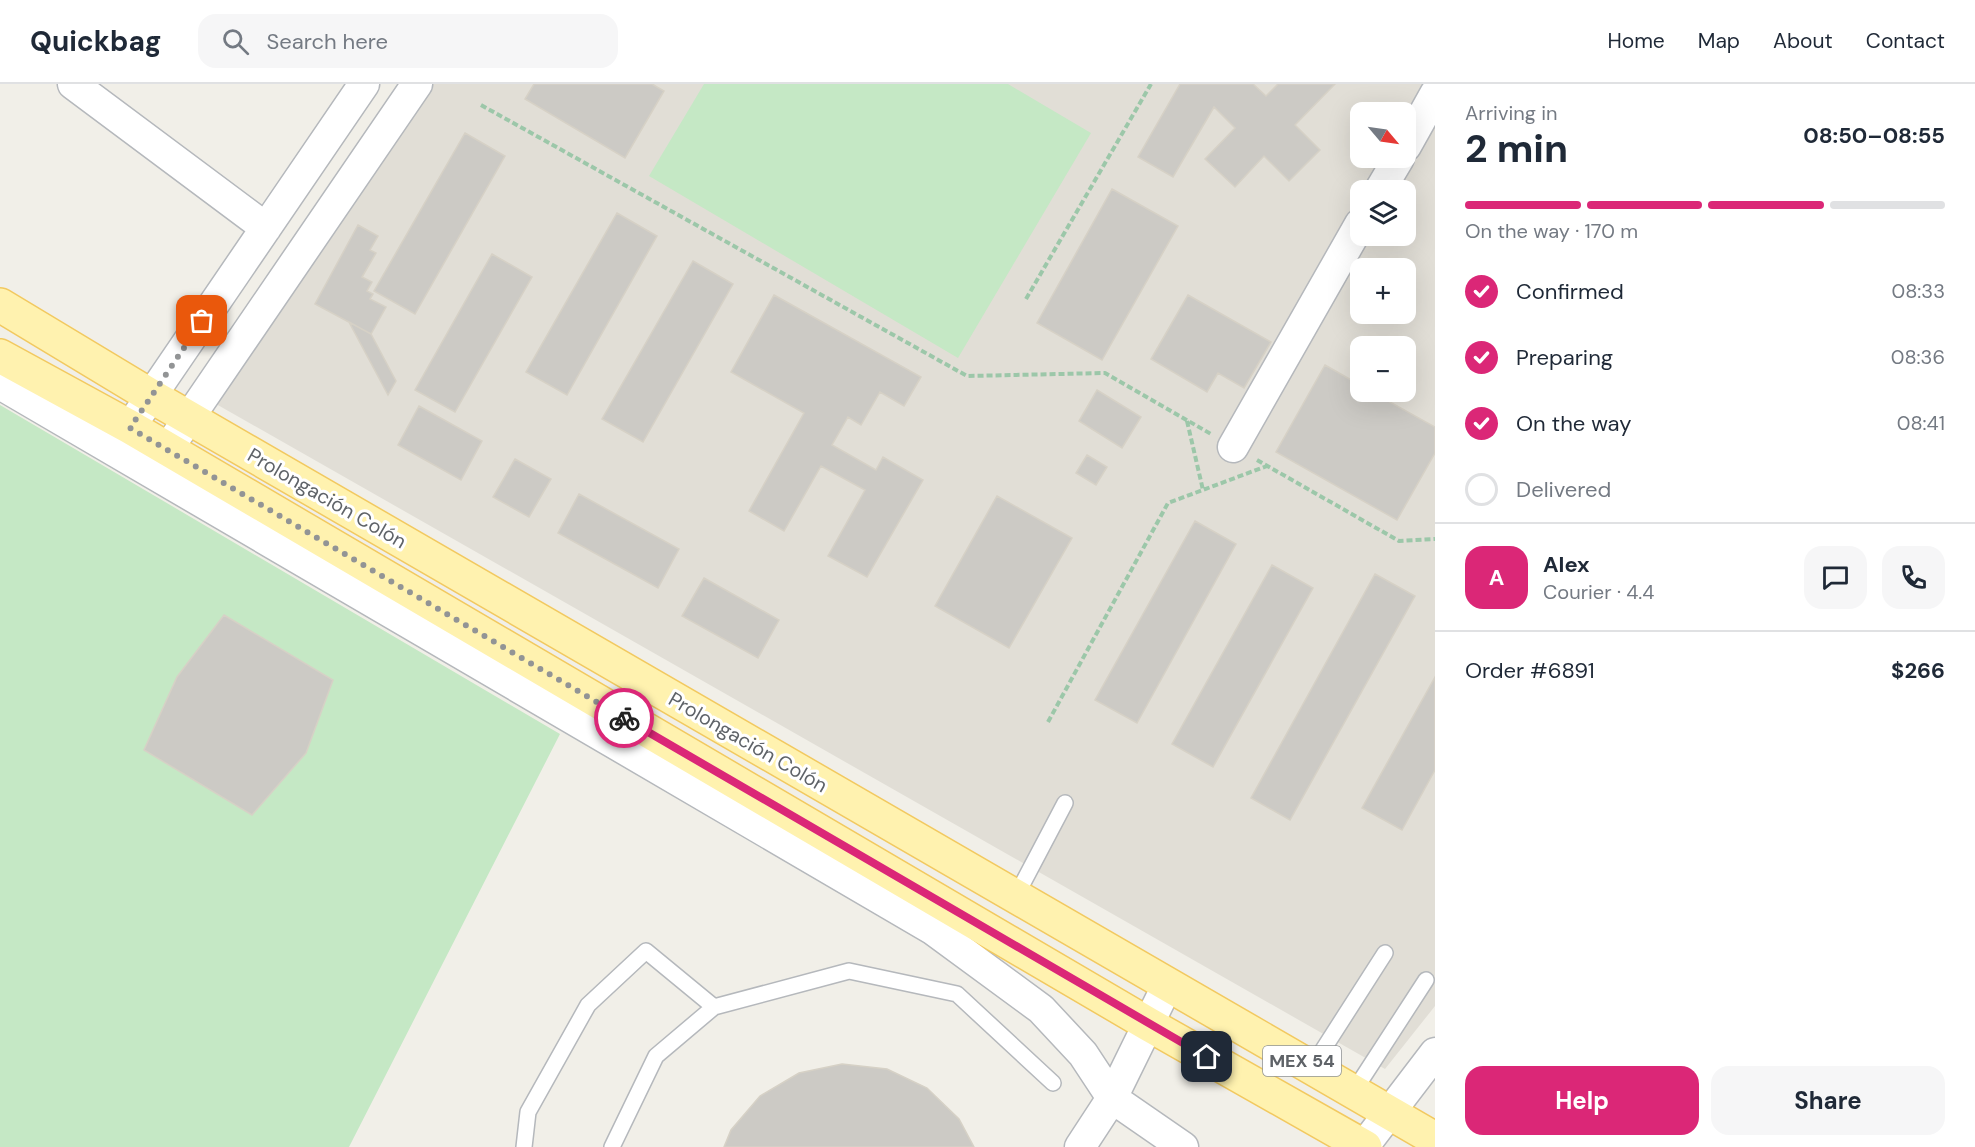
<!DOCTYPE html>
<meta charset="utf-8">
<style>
body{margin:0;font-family:"DM Sans",sans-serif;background:#f6f6f7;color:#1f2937;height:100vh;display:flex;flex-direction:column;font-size:22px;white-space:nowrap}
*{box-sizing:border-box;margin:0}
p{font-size:20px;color:#747a83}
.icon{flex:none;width:33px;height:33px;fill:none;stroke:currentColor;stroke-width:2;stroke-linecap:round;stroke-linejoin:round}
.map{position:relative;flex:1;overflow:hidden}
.details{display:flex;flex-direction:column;background:#fff;width:540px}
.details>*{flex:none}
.needle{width:39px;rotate:119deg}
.controls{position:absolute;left:1350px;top:18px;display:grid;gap:12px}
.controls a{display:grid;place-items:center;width:66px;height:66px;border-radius:12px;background:#fff;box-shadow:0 6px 24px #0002;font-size:30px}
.pin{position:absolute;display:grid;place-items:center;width:51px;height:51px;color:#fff;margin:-26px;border-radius:12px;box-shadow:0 3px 9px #0006}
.courier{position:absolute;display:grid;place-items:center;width:60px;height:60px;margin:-30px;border:4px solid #db2777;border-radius:50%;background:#fff;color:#222;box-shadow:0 2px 8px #0007}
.overview em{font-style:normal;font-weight:700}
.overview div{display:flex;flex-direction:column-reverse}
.overview{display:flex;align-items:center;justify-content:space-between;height:102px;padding:0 30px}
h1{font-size:39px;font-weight:700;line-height:45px}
.bar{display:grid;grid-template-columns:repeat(4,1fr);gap:9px 6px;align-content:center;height:72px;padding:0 30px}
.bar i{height:8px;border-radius:4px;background:#e0e1e3}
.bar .active{background:#db2777}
.bar p{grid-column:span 4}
.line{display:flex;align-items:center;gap:15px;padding:0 30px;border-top:2px solid #e0e1e3}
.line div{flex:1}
.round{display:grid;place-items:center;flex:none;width:63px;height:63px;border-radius:18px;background:#f6f6f7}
ol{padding:0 30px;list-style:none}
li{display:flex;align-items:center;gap:18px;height:66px}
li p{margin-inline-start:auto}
li .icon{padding:6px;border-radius:50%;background:#db2777;color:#fff;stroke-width:4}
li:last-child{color:#747a83}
li i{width:33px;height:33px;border:3px solid #e0e1e3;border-radius:50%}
.button{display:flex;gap:12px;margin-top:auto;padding:12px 30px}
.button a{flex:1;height:69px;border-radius:18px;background:#db2777;color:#fff;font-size:24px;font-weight:700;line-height:69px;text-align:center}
.button a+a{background:#f6f6f7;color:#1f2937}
header{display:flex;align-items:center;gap:36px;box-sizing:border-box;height:84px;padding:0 30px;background:#fff;border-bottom:2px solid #e0e1e3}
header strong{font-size:28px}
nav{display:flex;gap:33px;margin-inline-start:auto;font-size:21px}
.search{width:420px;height:54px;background:#f6f6f7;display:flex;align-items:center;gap:15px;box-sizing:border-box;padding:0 21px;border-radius:18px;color:#747a83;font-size:22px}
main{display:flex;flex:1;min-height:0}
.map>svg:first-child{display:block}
</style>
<header>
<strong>Quickbag</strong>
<div class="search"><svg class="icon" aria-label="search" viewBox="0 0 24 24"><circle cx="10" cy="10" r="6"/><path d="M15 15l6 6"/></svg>Search here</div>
<nav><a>Home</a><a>Map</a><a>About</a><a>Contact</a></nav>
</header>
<main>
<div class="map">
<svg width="1435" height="1063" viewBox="0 0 1435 1063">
<rect width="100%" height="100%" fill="#f1efe8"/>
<path fill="#e1ded6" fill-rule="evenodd" d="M431,0H1435V922L1385,985L209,316ZM1360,28H1406V74H1360ZM1360,106H1406V152H1360ZM1360,184H1406V230H1360ZM1360,262H1406V308H1360Z"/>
<path fill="#c5e8c5" d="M704,0H1008L1091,49L958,274L649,92Z
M0,321L560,650L349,1063H0Z"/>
<path fill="#cccac5" stroke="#d6d1c6" stroke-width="1.5" d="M534,0H652L664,7L625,74L525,15Z
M1180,0H1253L1266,12L1278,0H1335L1295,41L1320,66L1289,97L1264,72L1235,103L1205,75L1235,44L1214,23L1173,93L1138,73Z
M465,49L505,72L415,230L374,207Z
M1112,105L1178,142L1102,276L1037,239Z
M617,129L657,152L567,311L526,288Z
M358,141L378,152L370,166L376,169L362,193L372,198L367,207L373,210L370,215L386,223L371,250L315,220Z
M492,170L532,193L455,328L415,306Z
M693,177L733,200L643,358L602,335Z
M774,211L921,293L904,322L880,308L861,341L848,333L832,361L876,386L883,373L923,396L867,493L828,472L865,406L821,382L784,447L749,427L804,329L731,288Z
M1188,211L1271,258L1244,304L1218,289L1207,308L1151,275Z
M349,238L371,250L396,297L388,311Z
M1325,281L1360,301V308H1372L1435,343V369L1397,436L1276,368Z
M1097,306L1141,333L1122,364L1079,337Z
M419,322L482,357L461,396L398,361Z
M1087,371L1107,383L1096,401L1076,389Z
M515,375L551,395L529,433L493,413Z
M579,410L679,465L658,504L558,449Z
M997,412L1072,454L1009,564L935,522Z
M1195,437L1236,460L1137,639L1095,616Z
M1272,481L1313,504L1213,683L1172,660Z
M1375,490L1415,512L1290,736L1251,714Z
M704,494L779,536L758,574L682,532Z
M224,531L333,596L306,669L252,731L144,666L177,593Z
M1435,593V686L1402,746L1362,724Z
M842,980L887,985L927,1004L959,1035L974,1063H724L731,1046L760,1012L799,989Z"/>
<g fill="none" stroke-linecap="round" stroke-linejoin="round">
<defs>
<path id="lane" d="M1015,814L1065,719
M1312,983L1385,869
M1354,1007L1426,896
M524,1063L528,1028L588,921L646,867L714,923
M612,1063L656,972L714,923L849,887L957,910L1053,999"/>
<path id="street" d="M73,0L266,144
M1406,62L1435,10
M1380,106L1399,74
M0,300L932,845L1041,925L1083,970L1112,1014L1183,1063
M130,343L364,0
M1233,363L1360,140
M167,366L417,0
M1364,1062L1435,969
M1080,1063L1112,1014L1167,902"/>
<path id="primary" d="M0,221L151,312L1435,1055
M0,272L130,343L1148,940L1365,1063"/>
</defs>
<use href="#lane" stroke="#b5b8bc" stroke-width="18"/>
<use href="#street" stroke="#b5b8bc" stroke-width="33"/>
<use href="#primary" stroke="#f2c960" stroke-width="36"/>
<path stroke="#9cc7a9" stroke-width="4" stroke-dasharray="6 3" stroke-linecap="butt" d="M481,21L967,292L1105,289L1211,350
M1026,215L1151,0
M1187,337L1203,406
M1257,376L1399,457L1435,455
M1048,638L1168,419L1267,382"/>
<use href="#lane" stroke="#fff" stroke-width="15"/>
<use href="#street" stroke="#fff" stroke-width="30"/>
<use href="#primary" stroke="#fff2af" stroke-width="33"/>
</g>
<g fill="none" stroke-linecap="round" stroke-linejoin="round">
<path stroke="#929495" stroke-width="6" stroke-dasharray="0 10.8" d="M202,237L130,344L624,634"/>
<path stroke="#db2777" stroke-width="8" d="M624,634L1207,973"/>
</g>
<g text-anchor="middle" stroke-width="6" stroke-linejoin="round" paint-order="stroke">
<rect fill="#fff" stroke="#8f9295" stroke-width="1.5" x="1263" y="962" width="78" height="30" rx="4.5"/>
<g font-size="18" font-weight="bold" fill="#5f6368">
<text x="1302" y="983">MEX 54</text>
</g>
<g font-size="20" fill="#5f6368" stroke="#fff">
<text transform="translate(327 414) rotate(30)" y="7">Prolongación Colón</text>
<text transform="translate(748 658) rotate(30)" y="7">Prolongación Colón</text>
</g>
</g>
</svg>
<div class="controls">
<a><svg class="needle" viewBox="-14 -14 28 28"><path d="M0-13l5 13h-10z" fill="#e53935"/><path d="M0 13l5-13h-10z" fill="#747a83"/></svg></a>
<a><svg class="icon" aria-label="layers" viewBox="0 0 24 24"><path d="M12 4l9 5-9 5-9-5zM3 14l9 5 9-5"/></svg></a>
<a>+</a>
<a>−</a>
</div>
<div class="pin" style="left:202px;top:237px;background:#ea580c"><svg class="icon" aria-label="bag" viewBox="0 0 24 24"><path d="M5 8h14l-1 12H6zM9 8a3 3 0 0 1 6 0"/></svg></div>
<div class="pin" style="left:1207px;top:973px;background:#1f2937"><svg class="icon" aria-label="home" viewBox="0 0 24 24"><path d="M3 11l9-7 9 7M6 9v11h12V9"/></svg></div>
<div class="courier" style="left:624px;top:634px"><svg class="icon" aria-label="bike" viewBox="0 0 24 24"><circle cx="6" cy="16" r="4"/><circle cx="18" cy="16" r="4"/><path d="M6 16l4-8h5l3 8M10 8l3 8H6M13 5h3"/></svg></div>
</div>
<section class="details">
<div class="overview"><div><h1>2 min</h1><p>Arriving in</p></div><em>08:50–08:55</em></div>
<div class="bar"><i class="active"></i><i class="active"></i><i class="active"></i><i></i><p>On the way · 170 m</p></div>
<ol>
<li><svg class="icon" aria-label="check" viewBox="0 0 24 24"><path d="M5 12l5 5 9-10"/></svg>Confirmed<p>08:33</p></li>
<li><svg class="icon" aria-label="check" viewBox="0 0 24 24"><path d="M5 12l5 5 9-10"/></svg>Preparing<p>08:36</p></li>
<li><svg class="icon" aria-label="check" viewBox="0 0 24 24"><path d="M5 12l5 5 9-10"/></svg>On the way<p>08:41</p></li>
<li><i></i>Delivered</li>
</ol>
<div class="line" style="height:108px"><b class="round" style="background:#db2777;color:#fff">A</b><div><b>Alex</b><p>Courier · 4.4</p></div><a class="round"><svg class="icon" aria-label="chat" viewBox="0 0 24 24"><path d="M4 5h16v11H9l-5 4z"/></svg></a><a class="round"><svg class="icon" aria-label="phone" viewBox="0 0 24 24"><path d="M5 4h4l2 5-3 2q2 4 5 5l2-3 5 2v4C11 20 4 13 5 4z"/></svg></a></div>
<div class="line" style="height:78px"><div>Order #6891</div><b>$266</b></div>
<div class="button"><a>Help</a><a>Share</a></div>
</section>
</main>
